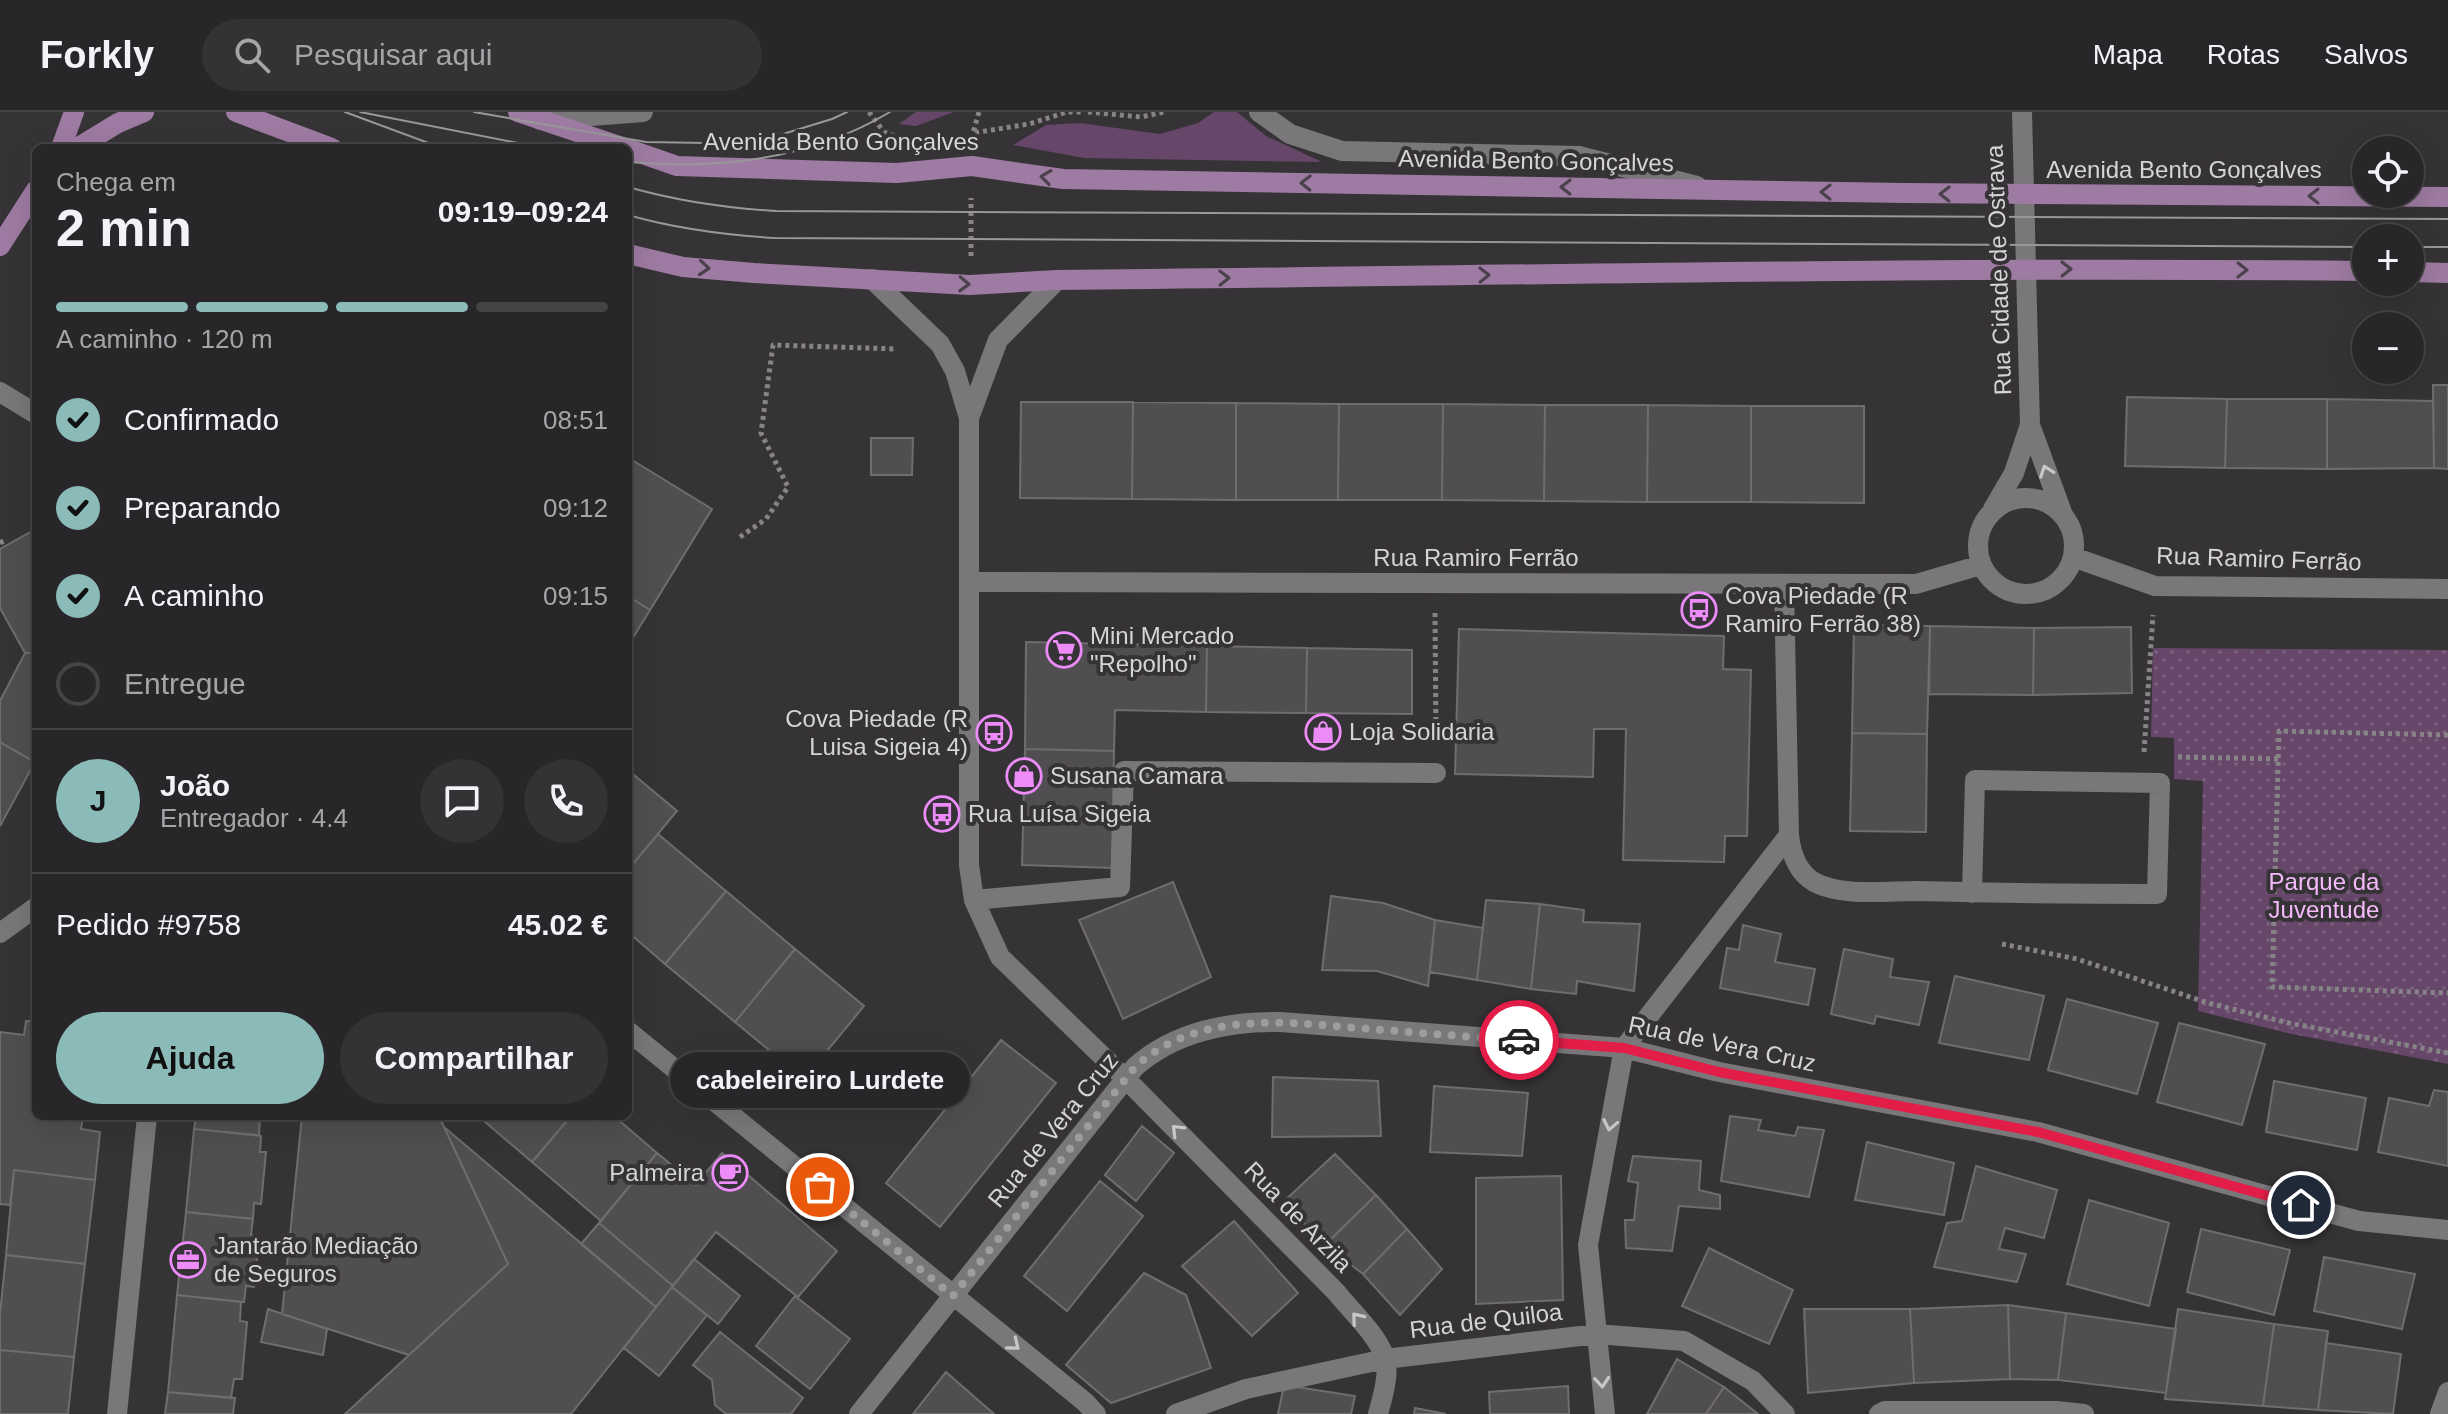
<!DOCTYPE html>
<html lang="pt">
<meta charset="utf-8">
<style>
body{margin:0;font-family:Helvetica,sans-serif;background:#343234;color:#f1f3f6;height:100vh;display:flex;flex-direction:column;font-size:30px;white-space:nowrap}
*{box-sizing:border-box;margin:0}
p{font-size:26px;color:#a5a5a8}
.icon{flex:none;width:44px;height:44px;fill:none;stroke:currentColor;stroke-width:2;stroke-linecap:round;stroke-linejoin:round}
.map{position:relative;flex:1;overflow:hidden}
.details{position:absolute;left:32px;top:32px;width:600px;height:976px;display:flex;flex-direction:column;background:#282628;border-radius:12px;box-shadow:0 8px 32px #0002,0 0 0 2px #444345}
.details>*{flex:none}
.tools{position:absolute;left:2352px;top:24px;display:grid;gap:16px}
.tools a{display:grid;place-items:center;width:72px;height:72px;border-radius:50%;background:#282628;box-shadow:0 8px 32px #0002,0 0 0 2px #444345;font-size:40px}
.pin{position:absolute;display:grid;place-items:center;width:68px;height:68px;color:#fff;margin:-34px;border:4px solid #fff;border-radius:50%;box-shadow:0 2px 8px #0007}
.courier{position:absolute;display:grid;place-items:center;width:80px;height:80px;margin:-40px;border:6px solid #e11d48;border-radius:50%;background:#fff;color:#222;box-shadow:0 2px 10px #0007}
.bubble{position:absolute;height:56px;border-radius:28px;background:#282628;box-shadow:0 8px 32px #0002,0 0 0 2px #444345;font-size:26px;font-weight:700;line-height:56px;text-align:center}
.head em{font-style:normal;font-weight:700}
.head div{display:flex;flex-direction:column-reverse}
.head{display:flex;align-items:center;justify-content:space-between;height:136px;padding:0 24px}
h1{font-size:52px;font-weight:700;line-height:60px}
.bar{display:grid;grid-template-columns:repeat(4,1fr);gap:12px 8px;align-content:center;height:96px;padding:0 24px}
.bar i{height:10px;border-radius:6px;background:#444345}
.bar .current{background:#8bbbb9}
.bar p{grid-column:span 4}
.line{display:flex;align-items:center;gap:20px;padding:0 24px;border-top:2px solid #444345}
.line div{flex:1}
.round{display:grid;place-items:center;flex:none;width:84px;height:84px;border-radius:42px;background:#343234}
ol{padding:0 24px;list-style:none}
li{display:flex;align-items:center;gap:24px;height:88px}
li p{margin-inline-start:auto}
li .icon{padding:8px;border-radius:50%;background:#8bbbb9;color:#111;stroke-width:4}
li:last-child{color:#a5a5a8}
li i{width:44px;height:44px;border:4px solid #444345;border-radius:50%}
.action{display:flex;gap:16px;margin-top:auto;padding:16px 24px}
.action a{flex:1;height:92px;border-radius:48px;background:#8bbbb9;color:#111;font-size:32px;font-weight:700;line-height:92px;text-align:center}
.action a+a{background:#343234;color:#f1f3f6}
header{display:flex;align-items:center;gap:48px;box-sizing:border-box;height:112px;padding:0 40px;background:#282628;border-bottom:2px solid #444345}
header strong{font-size:38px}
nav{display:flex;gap:44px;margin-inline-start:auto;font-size:28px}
.search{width:560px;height:72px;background:#343234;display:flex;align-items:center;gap:20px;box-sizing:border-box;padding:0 28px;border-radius:44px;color:#a5a5a8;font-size:30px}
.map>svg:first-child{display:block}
</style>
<header>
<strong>Forkly</strong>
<div class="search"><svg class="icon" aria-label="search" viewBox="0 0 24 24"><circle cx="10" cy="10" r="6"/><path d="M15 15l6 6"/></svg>Pesquisar aqui</div>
<nav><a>Mapa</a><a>Rotas</a><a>Salvos</a></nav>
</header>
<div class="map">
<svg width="2448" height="1302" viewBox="0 0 2448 1302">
<defs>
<pattern id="park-dots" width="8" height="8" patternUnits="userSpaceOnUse" patternTransform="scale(2)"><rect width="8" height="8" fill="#66476a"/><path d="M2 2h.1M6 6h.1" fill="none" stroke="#7b617f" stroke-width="1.8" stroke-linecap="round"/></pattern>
</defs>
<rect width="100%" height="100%" fill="#363336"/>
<path fill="#66476a" d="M916,0H954L916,14L899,12Z
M1214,0H1237L1266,24L1322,50L1084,46L1013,33L1046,13L1080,11L1160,22L1198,11Z"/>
<path fill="url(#park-dots)" d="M2153,536L2448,538V952L2287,921L2198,899L2203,669L2174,667V626L2151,625Z"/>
<path fill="#514e51" stroke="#6f6d70" stroke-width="2" d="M2433,273H2448V357L2434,356Z
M2127,285L2227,287L2225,356L2125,354Z
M2227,287H2327V357L2225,356Z
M2327,287L2433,289L2434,356L2327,357Z
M1021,290H1133L1132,387L1020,386Z
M1133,290L1236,291V388L1132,387Z
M1236,291L1339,292L1338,388H1236Z
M1339,292H1443L1442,388H1338Z
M1443,292L1545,293L1544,389L1442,388Z
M1545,293H1648L1647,390L1544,389Z
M1648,293L1751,294V390H1647Z
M1751,294H1864V391L1751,390Z
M871,326H913L912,363H871Z
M632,348L712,397L650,498L628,484V354Z
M36,417V541H25L0,496V437Z
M628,484L650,498L628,534Z
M1854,513L1930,514L1927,622L1852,621Z
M1930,514L2034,516L2033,583L1929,582Z
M2131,515L2132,581L2033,583L2034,516Z
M1459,517L1724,524L1723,557L1751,558L1747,724H1725L1724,750L1623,748L1626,617H1594L1593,665L1455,662Z
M1026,530L1207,534L1206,600L1115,598L1114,639L1025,637Z
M1207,534L1307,536L1306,601L1206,600Z
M1307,536L1412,538V602L1306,601Z
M25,541H36V651L0,630V589Z
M1852,621L1927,622L1926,720L1850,719Z
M0,630L35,650L0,714Z
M1025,637L1114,639L1112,756L1022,753Z
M628,658L677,699L628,758Z
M658,722L726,779L665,852L628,820V758Z
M1173,770L1211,865L1123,907L1079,808Z
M726,779L795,837L735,910L665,852Z
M1331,784L1383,791L1435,808L1428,874L1377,859L1322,858Z
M1486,788L1540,792L1531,877L1477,868Z
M1540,792L1584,798L1583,810L1640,812L1634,879L1577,869L1576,882L1531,877Z
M1435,808L1483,816L1477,868L1430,860Z
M1743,813L1781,822L1775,850L1815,857L1808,893L1720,876L1727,836L1739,838Z
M795,837L864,894L804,967L735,910Z
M1844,837L1893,847L1890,865L1929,870L1919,913L1876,904L1874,912L1831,902Z
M1955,864L2044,884L2029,948L1939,931Z
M2067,887L2158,911L2137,982L2048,958Z
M26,909L36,910V1004H83L81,1017L100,1020L95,1068L14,1058L10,1093L0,1092V920L24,923Z
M2179,911L2265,932L2242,1013L2157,990Z
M1001,928L1056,971L940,1115L886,1071Z
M1273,965L1378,969L1381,1024L1272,1025Z
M2274,969L2366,986L2357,1038L2266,1020Z
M1434,974L1528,981L1522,1044L1430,1040Z
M2434,978L2448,980V1054L2378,1040L2389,986L2429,994Z
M196,1004H267H260L259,1023L194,1017Z
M302,1004H439L508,1152L409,1243L282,1202Z
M478,1004H571L532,1050Z
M571,1004H614L657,1041L601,1109L532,1050Z
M1730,1004L1761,1008L1758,1018L1795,1024L1798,1015L1824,1018L1809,1085L1721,1069Z
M1142,1014L1174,1041L1136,1089L1105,1063Z
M444,1015L656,1195L571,1302H345L508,1152Z
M194,1017L261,1024L260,1040H266L261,1092L254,1091L253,1107L186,1100Z
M1867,1030L1954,1051L1944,1103L1855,1088Z
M657,1041L696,1073L722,1041L837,1139L798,1185L716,1120L673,1174L599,1111Z
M1335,1042L1376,1083L1325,1133L1283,1090Z
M1633,1044L1701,1049L1699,1078L1720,1083V1097L1679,1094L1672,1139L1626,1136L1625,1108H1634L1638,1071L1628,1069Z
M1976,1054L2057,1078L2044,1126L2005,1116L1999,1137L2026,1142L2017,1170L1934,1155L1947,1111L1962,1109Z
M14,1058L95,1068L85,1152L6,1143Z
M1561,1064L1563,1188L1476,1192V1066Z
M1100,1069L1143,1104L1067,1199L1024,1164Z
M1376,1083L1407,1117L1363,1162L1325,1133Z
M2089,1088L2169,1111L2149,1194L2067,1172Z
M186,1100L253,1107L251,1123L259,1124L254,1175L246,1174L244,1190L177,1183Z
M1234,1109L1298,1181L1252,1224L1182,1154Z
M599,1111L673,1174L656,1195L581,1132Z
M1407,1117L1442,1157L1400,1203L1363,1162Z
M2201,1117L2290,1138L2274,1203L2187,1180Z
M1709,1136L1793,1178L1769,1232L1682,1194Z
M6,1143L85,1152L74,1245L0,1238V1202Z
M2324,1145L2415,1162L2402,1217L2314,1199Z
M694,1147L740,1184L718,1212L672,1175Z
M1144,1161L1186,1183L1211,1256L1111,1291L1066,1253Z
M672,1175L707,1203L659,1264L624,1236Z
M177,1183L241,1190L240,1209L247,1210L242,1267H234L231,1286L168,1280Z
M795,1184L850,1227L810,1277L756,1234Z
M2008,1193L2066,1201L2058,1268L2010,1267Z
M2008,1193L2010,1267L1914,1271L1910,1197Z
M268,1197L327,1217L323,1243L261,1230Z
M1804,1197H1910L1914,1271L1808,1281Z
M2178,1197L2274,1212L2263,1294L2165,1287Z
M2066,1201L2176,1217L2166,1281L2058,1268Z
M2274,1212L2328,1219L2318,1298L2263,1294Z
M720,1220L803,1286L791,1302H726L715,1293L712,1268L693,1253Z
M2326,1231L2401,1242L2393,1302L2318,1298Z
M0,1238L74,1245L68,1302H0Z
M1677,1247L1724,1275L1706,1302H1647Z
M946,1260L994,1302H913Z
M1284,1273L1355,1284L1351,1302H1278Z
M1568,1274L1569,1302H1490L1489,1280Z
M1724,1275L1758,1302H1706Z
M168,1280L235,1286L233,1302H165Z
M1415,1296L1446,1302H1414Z"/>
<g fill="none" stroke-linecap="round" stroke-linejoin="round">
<path stroke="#878487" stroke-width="5" stroke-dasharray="4 4" stroke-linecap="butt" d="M869,0L884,20L900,26
M979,0L973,21L1029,12L1067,0H1082
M1088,0L1141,5L1164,0
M971,144V86
M740,425L766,407L788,375L761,321L773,233L897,237
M0,431L7,427
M1435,501L1436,631
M2448,623L2279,619L2272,875L2448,881
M2144,640L2153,503
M2178,645L2278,647
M2002,832L2077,847L2208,891L2289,911L2448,941"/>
<path stroke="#79777a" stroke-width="20" d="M1259,0L1290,22L1342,39L1579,44L1697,74
M2022,0L2030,313L2063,403
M540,8L643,0
M872,167L940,232L955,259L969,306V753L974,788L1000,845L1126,967L1336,1180C1352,1200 1377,1222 1385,1246C1390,1262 1382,1287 1378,1302
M0,280L36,302
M969,306L998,228L1057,168
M1978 434a48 48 0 1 1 96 0a48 48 0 1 1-96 0Z
M1993,397L2014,361L2030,313
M2073,445L2155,474L2448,477
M969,470L1916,472L1981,453
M1784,473L1789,723C1791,741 1797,760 1814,770C1842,785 1886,779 1917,779C1997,781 2077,782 2157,782L2160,671L1975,668L1972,781
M974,788L1120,775L1124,659L1436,661
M0,821L36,795
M628,919L1085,1290L1096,1302
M117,1302L147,1004
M859,1302L1135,955C1174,920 1229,909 1280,910L1624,936L1719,960L2038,1020L2359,1109L2448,1118
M1176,1302L1246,1277L1385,1247L1597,1222L1684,1229L1753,1269L1785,1302
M1605,1302L1588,1133L1624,936L1789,723
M1879,1302L1885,1299H2056L2084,1302
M2440,1302L2448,1280"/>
<path stroke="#9e7ba2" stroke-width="20" d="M236,0L332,36
M518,0L625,36
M61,36L74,0
M77,36L118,11L144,0
M628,37L677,54L897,61L972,54L1063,67L1904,81L2448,85
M0,134L36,78
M628,142L683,155L754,161L970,173L1057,168C1493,164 1930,154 2366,159
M2410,160L2448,161"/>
<path stroke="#999799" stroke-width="2" d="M345,0L442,36
M360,0L543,36
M474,0L646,30L706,31L783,22L832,7L847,0
M628,50C719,58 810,48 890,0
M628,75C677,89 725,96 776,99L2448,107
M628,103C677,117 725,123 775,126L2366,135
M2410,135H2448"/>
</g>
<defs><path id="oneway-chevron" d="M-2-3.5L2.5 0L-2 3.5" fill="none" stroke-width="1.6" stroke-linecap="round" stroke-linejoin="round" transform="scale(2)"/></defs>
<g stroke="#4b414c">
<use href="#oneway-chevron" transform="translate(1046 65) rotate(-172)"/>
<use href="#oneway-chevron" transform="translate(1306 71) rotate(-179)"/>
<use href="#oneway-chevron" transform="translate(1566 75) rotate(-179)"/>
<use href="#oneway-chevron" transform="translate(1826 80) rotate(-179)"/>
<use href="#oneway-chevron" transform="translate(1945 82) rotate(-179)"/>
<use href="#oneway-chevron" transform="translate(2314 84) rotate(-180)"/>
<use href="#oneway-chevron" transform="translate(704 156) rotate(5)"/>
<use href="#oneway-chevron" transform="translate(2066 157)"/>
<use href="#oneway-chevron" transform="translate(2242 158) rotate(1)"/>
<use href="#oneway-chevron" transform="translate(1484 163) rotate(-1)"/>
<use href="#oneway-chevron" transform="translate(1224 166) rotate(-1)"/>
<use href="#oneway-chevron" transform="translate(964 172) rotate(2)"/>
</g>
<g stroke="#c8c6c8">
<use href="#oneway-chevron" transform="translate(2046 359) rotate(-110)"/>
<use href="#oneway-chevron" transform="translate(1610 1013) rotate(101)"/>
<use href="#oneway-chevron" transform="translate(1177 1018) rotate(-135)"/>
<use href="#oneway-chevron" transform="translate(1357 1206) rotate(-130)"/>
<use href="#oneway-chevron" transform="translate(1014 1233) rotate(39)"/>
<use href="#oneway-chevron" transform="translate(1602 1270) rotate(85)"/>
</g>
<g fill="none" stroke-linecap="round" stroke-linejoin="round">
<path stroke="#9e9c9e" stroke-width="8" stroke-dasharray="0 14.4" d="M820,1075L953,1184L1135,955C1200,896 1292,911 1371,917C1421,921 1470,925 1519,928"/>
<path stroke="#e11d48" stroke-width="10" d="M1519,928L1624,936L1719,960L2038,1020L2301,1093"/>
</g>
<defs>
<symbol id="bus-ring" viewBox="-11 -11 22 22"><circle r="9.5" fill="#363336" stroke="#ed8cf9" stroke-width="1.5"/><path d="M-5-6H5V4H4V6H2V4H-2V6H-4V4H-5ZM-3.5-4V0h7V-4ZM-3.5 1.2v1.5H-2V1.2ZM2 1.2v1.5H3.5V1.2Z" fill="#ed8cf9"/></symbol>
<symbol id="supermarket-ring" viewBox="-11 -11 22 22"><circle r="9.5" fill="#363336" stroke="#ed8cf9" stroke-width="1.5"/><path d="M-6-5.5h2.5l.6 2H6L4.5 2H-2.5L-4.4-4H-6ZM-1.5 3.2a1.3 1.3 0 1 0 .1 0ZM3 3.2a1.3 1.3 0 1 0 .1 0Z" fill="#ed8cf9"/></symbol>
<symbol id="shop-ring" viewBox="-11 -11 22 22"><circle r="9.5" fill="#363336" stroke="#ed8cf9" stroke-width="1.5"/><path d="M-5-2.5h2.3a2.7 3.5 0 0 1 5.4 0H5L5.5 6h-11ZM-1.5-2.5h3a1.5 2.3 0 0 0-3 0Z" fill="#ed8cf9"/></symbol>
<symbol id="cafe-ring" viewBox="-11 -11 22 22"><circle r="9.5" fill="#363336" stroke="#ed8cf9" stroke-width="1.5"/><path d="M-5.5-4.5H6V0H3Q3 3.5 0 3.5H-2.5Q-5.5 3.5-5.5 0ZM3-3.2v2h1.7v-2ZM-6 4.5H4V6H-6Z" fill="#ed8cf9"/></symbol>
<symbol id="office-ring" viewBox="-11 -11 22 22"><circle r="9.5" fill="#363336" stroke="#ed8cf9" stroke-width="1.5"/><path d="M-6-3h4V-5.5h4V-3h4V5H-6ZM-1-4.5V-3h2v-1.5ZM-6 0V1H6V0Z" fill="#ed8cf9"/></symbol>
</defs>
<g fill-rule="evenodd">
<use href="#bus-ring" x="1679" y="478" width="40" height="40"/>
<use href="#supermarket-ring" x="1044" y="518" width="40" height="40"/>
<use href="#shop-ring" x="1303" y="600" width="40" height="40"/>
<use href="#bus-ring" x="974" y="601" width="40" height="40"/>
<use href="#shop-ring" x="1004" y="644" width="40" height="40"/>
<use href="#bus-ring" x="922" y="682" width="40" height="40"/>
<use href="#cafe-ring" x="710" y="1041" width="40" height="40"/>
<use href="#office-ring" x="168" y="1128" width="40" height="40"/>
</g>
<g text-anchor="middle" stroke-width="8" stroke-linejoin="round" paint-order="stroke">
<g font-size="24" fill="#d6d4d6" stroke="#363336">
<text x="841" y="38">Avenida Bento Gonçalves</text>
<text transform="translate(1536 49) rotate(1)" y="8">Avenida Bento Gonçalves</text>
<text x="2184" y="66">Avenida Bento Gonçalves</text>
<text transform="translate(1999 158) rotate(-92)" y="8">Rua Cidade de Ostrava</text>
<text x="1476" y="454">Rua Ramiro Ferrão</text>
<text transform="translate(2259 447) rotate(2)" y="8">Rua Ramiro Ferrão</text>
<text transform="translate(1722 932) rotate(12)" y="8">Rua de Vera Cruz</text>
<text transform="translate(1053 1018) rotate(-51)" y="8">Rua de Vera Cruz</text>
<text transform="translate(1298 1105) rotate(46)" y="8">Rua de Arzila</text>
<text transform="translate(1486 1209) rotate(-7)" y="8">Rua de Quiloa</text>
</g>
<g font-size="24" fill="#d6d4d6" stroke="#363336" text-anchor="start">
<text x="1725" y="492">Cova Piedade (R<tspan x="1725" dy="28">Ramiro Ferrão 38)</tspan></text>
<text x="1090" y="532">Mini Mercado<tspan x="1090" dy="28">"Repolho"</tspan></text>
<text x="968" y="615" text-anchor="end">Cova Piedade (R<tspan x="968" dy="28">Luisa Sigeia 4)</tspan></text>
<text x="1349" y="628">Loja Solidaria</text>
<text x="1050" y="672">Susana Camara</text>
<text x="968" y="710">Rua Luísa Sigeia</text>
<text x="704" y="1069" text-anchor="end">Palmeira</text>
<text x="214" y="1142">Jantarão Mediação<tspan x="214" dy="28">de Seguros</tspan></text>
</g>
<g font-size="24" fill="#f5bafb" stroke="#363336">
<text x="2324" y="778">Parque da<tspan x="2324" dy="28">Juventude</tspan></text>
</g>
</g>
</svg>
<div class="tools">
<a><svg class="icon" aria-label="locate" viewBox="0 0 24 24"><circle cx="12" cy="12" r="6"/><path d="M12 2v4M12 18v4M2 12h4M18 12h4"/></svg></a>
<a>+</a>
<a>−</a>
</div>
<div class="pin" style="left:820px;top:1075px;background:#ea580c"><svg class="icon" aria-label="bag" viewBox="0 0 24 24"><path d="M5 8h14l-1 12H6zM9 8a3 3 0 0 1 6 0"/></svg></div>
<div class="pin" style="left:2301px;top:1093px;background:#1f2937"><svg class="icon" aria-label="home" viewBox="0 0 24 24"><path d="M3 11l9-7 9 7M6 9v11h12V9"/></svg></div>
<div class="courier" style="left:1519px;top:928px"><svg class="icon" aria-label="car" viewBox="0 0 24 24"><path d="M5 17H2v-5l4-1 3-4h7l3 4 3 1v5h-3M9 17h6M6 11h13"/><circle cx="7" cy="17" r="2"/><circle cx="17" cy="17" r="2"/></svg></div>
<div class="bubble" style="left:670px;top:940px;width:300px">cabeleireiro Lurdete</div>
<section class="details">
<div class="head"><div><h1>2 min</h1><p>Chega em</p></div><em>09:19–09:24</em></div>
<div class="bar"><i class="current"></i><i class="current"></i><i class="current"></i><i></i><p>A caminho · 120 m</p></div>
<ol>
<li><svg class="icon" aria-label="check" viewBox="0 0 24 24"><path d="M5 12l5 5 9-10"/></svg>Confirmado<p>08:51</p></li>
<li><svg class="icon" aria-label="check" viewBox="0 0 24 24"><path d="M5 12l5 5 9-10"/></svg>Preparando<p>09:12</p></li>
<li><svg class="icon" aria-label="check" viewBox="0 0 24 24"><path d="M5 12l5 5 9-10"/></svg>A caminho<p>09:15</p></li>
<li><i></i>Entregue</li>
</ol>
<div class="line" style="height:144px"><b class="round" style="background:#8bbbb9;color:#111">J</b><div><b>João</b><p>Entregador · 4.4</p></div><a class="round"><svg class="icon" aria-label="chat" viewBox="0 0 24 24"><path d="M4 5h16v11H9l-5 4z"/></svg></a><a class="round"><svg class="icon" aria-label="phone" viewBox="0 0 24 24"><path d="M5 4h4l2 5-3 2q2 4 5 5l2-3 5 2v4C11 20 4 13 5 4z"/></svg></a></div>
<div class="line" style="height:104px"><div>Pedido #9758</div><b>45.02 €</b></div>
<div class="action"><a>Ajuda</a><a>Compartilhar</a></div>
</section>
</div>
